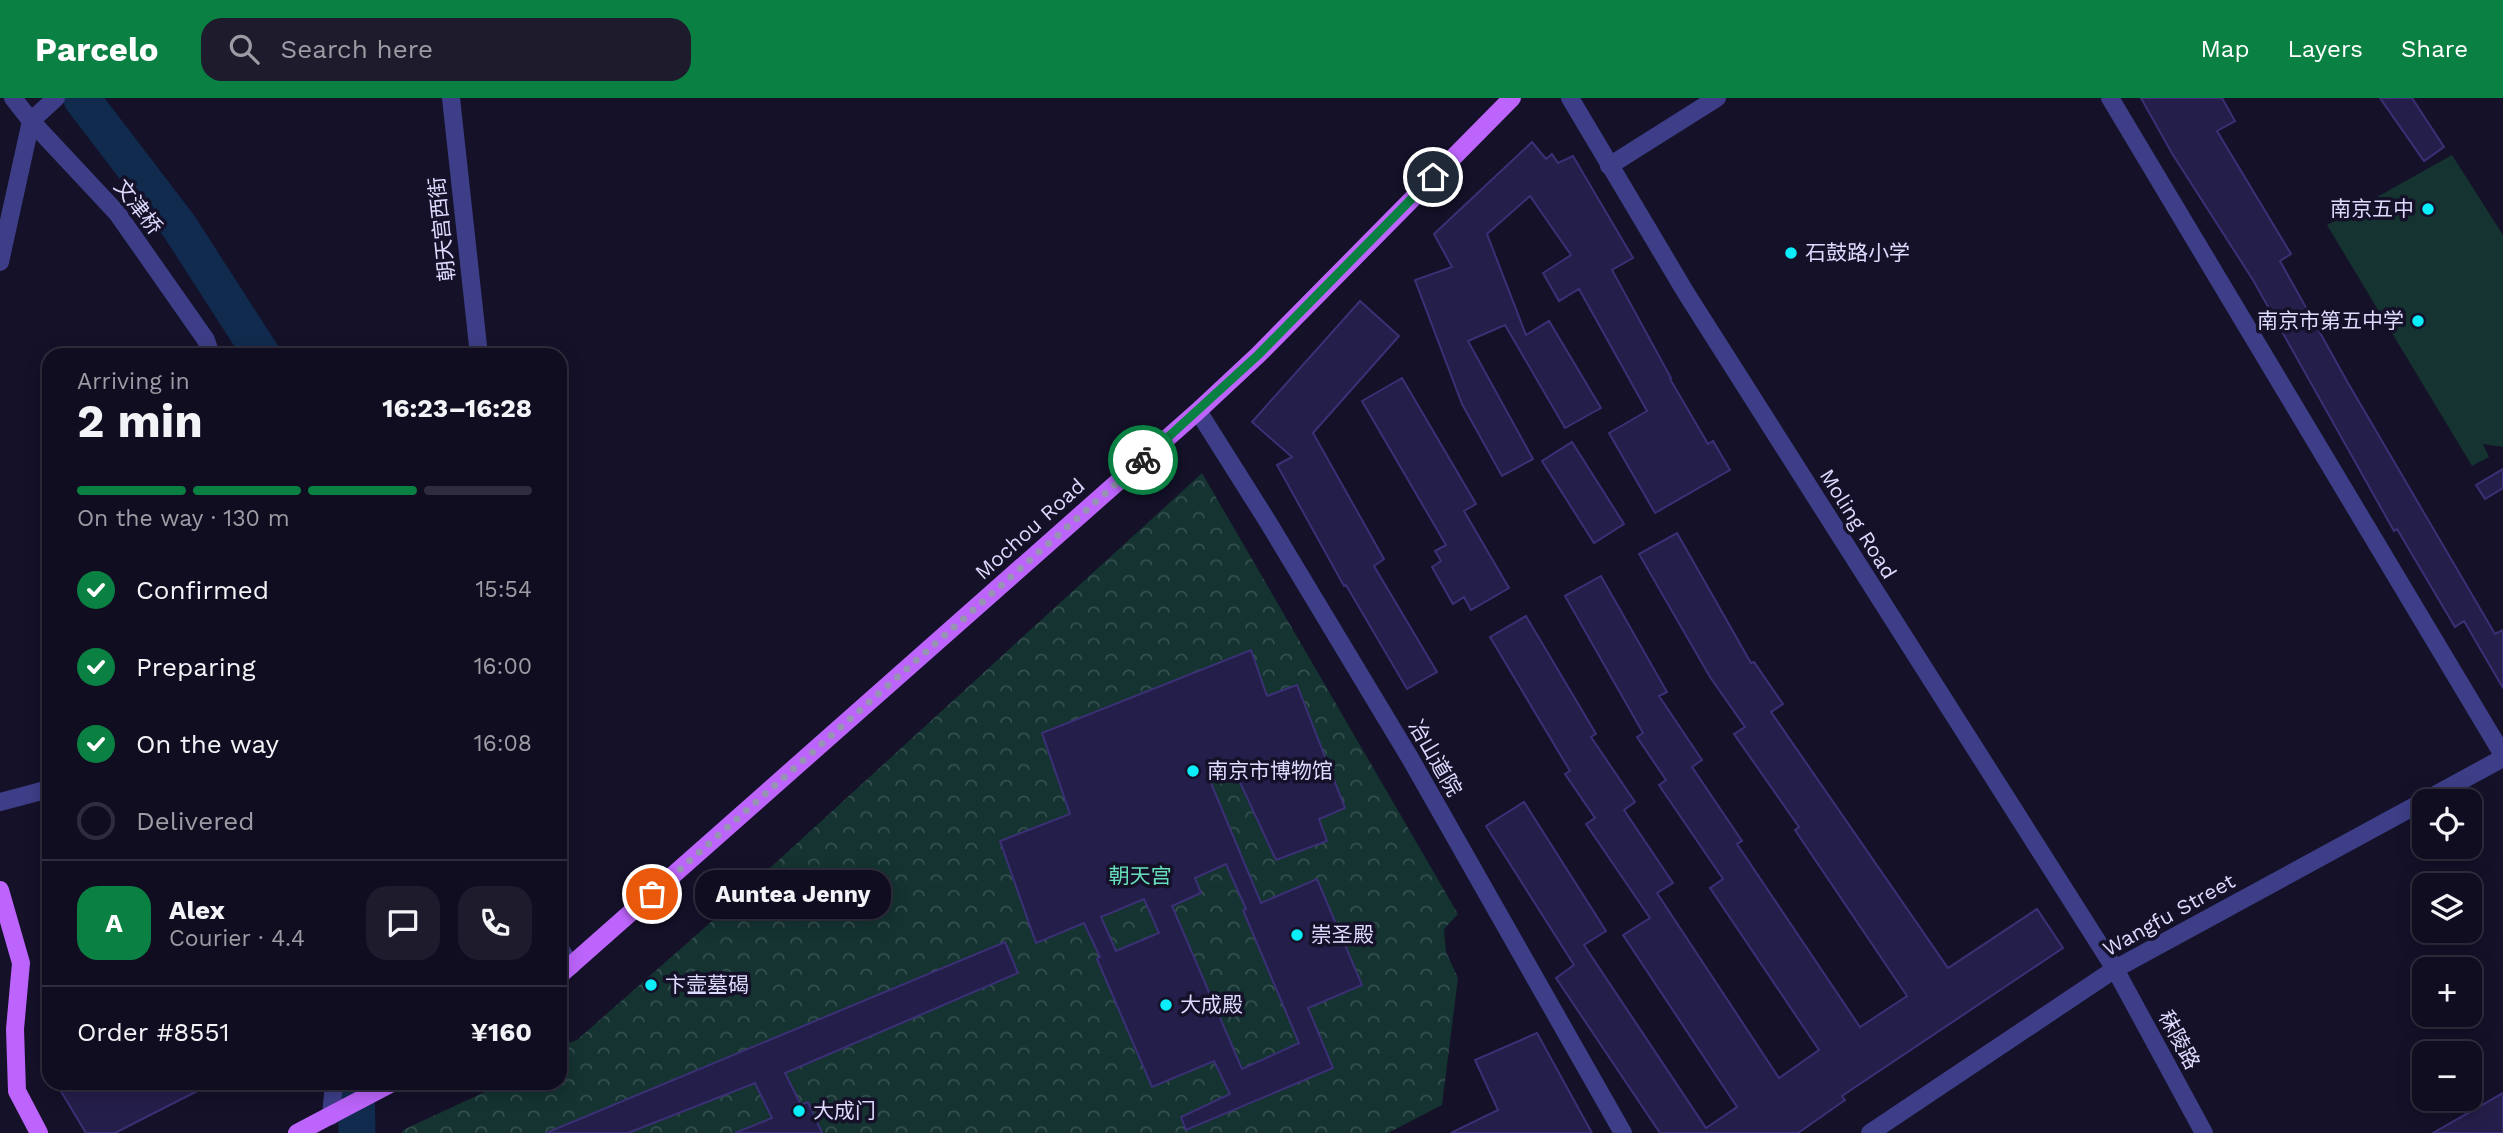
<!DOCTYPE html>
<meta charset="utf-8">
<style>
body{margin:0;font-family:"Work Sans","Noto Sans SC",sans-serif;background:#1d1b2c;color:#f1f3f6;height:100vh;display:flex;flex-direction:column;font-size:26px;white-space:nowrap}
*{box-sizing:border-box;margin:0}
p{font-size:23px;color:#9b9ca4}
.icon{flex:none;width:38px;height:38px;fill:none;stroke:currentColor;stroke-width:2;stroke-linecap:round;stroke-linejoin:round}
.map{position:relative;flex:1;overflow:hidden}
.drawer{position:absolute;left:42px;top:250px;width:525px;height:742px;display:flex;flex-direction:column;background:#0f0d1f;border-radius:21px;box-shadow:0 4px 18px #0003,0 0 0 2px #2f2d3d}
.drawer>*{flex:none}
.controls{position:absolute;left:2412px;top:691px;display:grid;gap:14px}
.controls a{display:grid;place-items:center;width:70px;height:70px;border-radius:14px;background:#0f0d1f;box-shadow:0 4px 18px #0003,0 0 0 2px #2f2d3d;font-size:35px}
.pin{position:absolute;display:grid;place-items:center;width:60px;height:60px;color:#fff;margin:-30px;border:4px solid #fff;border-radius:50%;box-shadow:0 2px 7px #0007}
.courier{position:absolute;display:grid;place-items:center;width:70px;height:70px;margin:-35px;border:5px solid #0b8043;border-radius:50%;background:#fff;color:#222;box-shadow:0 2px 9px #0007}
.bubble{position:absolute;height:49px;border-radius:21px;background:#0f0d1f;box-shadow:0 4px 18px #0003,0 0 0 2px #2f2d3d;font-size:23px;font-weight:700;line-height:49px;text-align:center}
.head em{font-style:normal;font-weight:700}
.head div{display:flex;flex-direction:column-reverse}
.head{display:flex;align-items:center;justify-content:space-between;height:119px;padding:0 35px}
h1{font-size:46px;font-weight:700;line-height:52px}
.bar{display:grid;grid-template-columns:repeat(4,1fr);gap:10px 7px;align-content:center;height:84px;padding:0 35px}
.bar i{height:9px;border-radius:5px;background:#2f2d3d}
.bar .active{background:#0b8043}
.bar p{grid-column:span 4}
.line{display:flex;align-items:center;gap:18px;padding:0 35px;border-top:2px solid #2f2d3d}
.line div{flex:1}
.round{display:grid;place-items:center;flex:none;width:74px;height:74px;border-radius:21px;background:#1d1b2c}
ol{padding:0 35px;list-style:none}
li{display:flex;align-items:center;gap:21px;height:77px}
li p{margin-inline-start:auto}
li .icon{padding:7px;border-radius:50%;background:#0b8043;color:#fff;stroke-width:4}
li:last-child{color:#9b9ca4}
li i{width:38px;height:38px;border:4px solid #2f2d3d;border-radius:50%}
header{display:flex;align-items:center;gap:42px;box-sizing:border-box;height:98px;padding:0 35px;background:#0b8043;color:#fff}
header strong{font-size:33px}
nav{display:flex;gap:38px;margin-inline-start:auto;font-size:24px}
.search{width:490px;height:63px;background:#1d1b2c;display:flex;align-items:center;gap:18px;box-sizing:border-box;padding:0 24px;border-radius:21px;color:#9b9ca4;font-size:26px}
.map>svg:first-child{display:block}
</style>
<header>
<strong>Parcelo</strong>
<div class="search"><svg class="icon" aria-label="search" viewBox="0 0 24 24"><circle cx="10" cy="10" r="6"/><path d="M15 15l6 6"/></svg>Search here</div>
<nav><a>Map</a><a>Layers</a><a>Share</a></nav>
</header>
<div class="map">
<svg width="2503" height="1035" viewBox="0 0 2503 1035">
<defs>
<pattern id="forest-crowns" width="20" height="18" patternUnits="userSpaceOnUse" patternTransform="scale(1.75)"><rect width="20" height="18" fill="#143331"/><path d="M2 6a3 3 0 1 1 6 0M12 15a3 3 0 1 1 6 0" fill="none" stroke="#365050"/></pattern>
</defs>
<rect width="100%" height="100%" fill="#141129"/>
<path fill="url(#forest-crowns)" d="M1202,375L1458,816L1444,831L1446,854L1458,880L1442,1007L1388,1035H402L403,1032L504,985H560V948L577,942L711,824Z"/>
<path fill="#143331" d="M2452,57L2503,137V349L2483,346L2489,359L2472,368L2327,127Z"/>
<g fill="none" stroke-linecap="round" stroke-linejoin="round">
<path stroke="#102b4e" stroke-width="37" d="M82,1L179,128L262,257
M356,985L357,1035"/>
</g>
<path fill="#241e4a" stroke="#3b3075" stroke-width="2" fill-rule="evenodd" d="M2141,0H2222L2235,23L2217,33L2291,156L2280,163L2348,285L2495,536L2503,532V590L2464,523L2455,529L2397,431L2394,433L2253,182L2173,57Z
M2380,0H2412L2444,49L2424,63Z
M1532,44L1546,61L1552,56L1558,65L1573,58L1633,160L1612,172L1671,280L1670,281L1708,346L1713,343L1730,372L1655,415L1609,335L1647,313L1579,191L1559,203L1543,175L1571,157L1530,98L1487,136L1526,237L1549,223L1601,310L1565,330L1505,227L1468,243L1533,361L1502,378L1462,306L1415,182L1452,169L1434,136Z
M1360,203L1399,238L1313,335L1384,461L1374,468L1437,574L1407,591L1346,487L1344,488L1277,367L1292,359L1252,324Z
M1402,280L1476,406L1464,413L1509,490L1471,512L1464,499L1453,506L1432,469L1441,463L1435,453L1446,447L1362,303Z
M1572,344L1624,426L1594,445L1542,363Z
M2503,371V390L2485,401L2476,387Z
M1677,435L1751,565L1754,564L1783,606L1771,614L1948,870L2037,811L2063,850L1842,998L1845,1002L1798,1035H1660L1556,880L1574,867L1486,728L1524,704L1606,833L1584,847L1706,1030L1737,1009L1623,837L1650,820L1586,726L1595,720L1565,676L1570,673L1490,539L1526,518L1596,636L1591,639L1635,704L1624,712L1673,785L1657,795L1779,980L1819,952L1710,790L1723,781L1659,687L1666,682L1637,639L1643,635L1565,498L1601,478L1667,594L1659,598L1702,662L1692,669L1742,743L1737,746L1860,929L1907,898L1795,732L1799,729L1734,636L1745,629L1710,579L1639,456Z
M1251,552L1267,598L1297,587L1345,710L1319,721L1327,743L1276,762L1232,667L1208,678L1261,805L1317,781L1362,887L1308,910L1333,970L1186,1032L1181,1019L1230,996L1214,963L1152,989L1097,861L1100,859L1084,825L1036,845L1000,743L1070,716L1042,635ZM1226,766L1246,811L1243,812L1299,945L1242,971L1172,808L1201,795L1195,780ZM1144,801L1159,835L1116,853L1101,819Z
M1005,844L1018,875L785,975L801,1007L808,1004L822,1035H735L772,1020L755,985L628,1035H546Z
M1537,935L1592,1035H1451L1498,1012L1475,962Z
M56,985H213L115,1035H86Z
M2503,995V1035H2433Z"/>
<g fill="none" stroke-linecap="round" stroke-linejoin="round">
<path stroke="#3d3e87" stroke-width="18" d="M13,0L31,23L117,115L206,242L211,257
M451,0L479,257
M1570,0L1686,195L2115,871L2204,1035
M2110,0L2503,657
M1609,68L1717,0
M0,164L31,23L56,0
M1198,313L1268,424L1410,660L1623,1035
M0,704L49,691
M560,851L571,868
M331,1018L334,985
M1870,1035L2115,871L2503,660"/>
<path stroke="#bc64fb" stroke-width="18" d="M0,792L21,865L15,931L17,993L39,1035
M560,877L1198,313L1258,257L1512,0
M297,1035L392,985"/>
</g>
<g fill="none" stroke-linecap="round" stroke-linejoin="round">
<path stroke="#9794b3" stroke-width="7" stroke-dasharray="0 12.6" d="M652,796L1143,362"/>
<path stroke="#0b8043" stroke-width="9" d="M1143,362L1258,257L1433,79"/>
</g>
<g fill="#0bedf9" stroke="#141129" stroke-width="2.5">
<circle cx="2428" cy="111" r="7"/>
<circle cx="1791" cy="155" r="7"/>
<circle cx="2418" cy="223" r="7"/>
<circle cx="1193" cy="673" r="7"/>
<circle cx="1297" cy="837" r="7"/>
<circle cx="651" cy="887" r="7"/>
<circle cx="1166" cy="907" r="7"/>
<circle cx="799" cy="1013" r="7"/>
</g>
<g text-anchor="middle" stroke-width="7" stroke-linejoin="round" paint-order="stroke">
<g font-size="21" fill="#dddafe" stroke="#141129">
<text transform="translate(138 109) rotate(52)" y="7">文津桥</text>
<text transform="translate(442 131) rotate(-96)" y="7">朝天宫西街</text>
<text transform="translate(1858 426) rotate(58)" y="7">Moling Road</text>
<text transform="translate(1030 431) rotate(-42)" y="7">Mochou Road</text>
<text transform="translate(1435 660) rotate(60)" y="7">冶山道院</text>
<text transform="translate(2169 817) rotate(-29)" y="7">Wangfu Street</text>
<text transform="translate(2179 942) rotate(62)" y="7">秣陵路</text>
</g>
<g font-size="21" fill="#dddafe" stroke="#141129" text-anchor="start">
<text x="2414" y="118" text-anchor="end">南京五中</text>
<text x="1805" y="162">石鼓路小学</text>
<text x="2404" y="230" text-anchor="end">南京市第五中学</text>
<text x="1207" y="680">南京市博物馆</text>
<text x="1311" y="844">崇圣殿</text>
<text x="665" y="894">卞壸墓碣</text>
<text x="1180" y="914">大成殿</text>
<text x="813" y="1020">大成门</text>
</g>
<g font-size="21" fill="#66deba" stroke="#141129">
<text x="1140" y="785">朝天宫</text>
</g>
</g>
</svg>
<div class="controls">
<a><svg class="icon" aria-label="locate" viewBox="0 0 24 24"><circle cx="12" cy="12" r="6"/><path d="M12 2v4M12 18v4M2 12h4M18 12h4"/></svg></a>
<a><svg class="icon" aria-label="layers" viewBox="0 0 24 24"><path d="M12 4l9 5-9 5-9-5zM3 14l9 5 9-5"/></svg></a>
<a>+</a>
<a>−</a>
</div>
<div class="pin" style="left:652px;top:796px;background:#ea580c"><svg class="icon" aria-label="bag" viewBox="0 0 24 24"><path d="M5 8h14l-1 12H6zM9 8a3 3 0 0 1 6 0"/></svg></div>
<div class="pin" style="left:1433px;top:79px;background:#1f2937"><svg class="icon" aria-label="home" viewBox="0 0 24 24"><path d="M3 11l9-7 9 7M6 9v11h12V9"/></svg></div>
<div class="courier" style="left:1143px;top:362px"><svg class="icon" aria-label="bike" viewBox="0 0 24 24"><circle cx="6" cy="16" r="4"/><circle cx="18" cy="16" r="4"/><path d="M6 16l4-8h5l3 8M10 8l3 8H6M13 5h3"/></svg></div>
<div class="bubble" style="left:695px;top:772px;width:196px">Auntea Jenny</div>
<section class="drawer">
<div class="head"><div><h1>2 min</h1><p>Arriving in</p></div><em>16:23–16:28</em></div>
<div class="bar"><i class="active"></i><i class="active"></i><i class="active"></i><i></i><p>On the way · 130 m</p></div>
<ol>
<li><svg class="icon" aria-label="check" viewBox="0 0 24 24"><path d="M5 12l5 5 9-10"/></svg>Confirmed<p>15:54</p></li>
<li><svg class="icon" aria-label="check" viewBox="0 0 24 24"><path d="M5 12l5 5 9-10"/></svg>Preparing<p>16:00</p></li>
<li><svg class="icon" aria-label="check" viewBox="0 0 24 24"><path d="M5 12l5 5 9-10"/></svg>On the way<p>16:08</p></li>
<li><i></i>Delivered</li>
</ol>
<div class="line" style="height:126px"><b class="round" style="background:#0b8043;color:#fff">A</b><div><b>Alex</b><p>Courier · 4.4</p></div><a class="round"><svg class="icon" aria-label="chat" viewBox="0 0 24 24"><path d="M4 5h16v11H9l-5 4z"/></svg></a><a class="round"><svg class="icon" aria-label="phone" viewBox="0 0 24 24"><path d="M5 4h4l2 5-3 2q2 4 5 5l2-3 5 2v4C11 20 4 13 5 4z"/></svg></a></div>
<div class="line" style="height:91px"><div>Order #8551</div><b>¥160</b></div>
</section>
</div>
